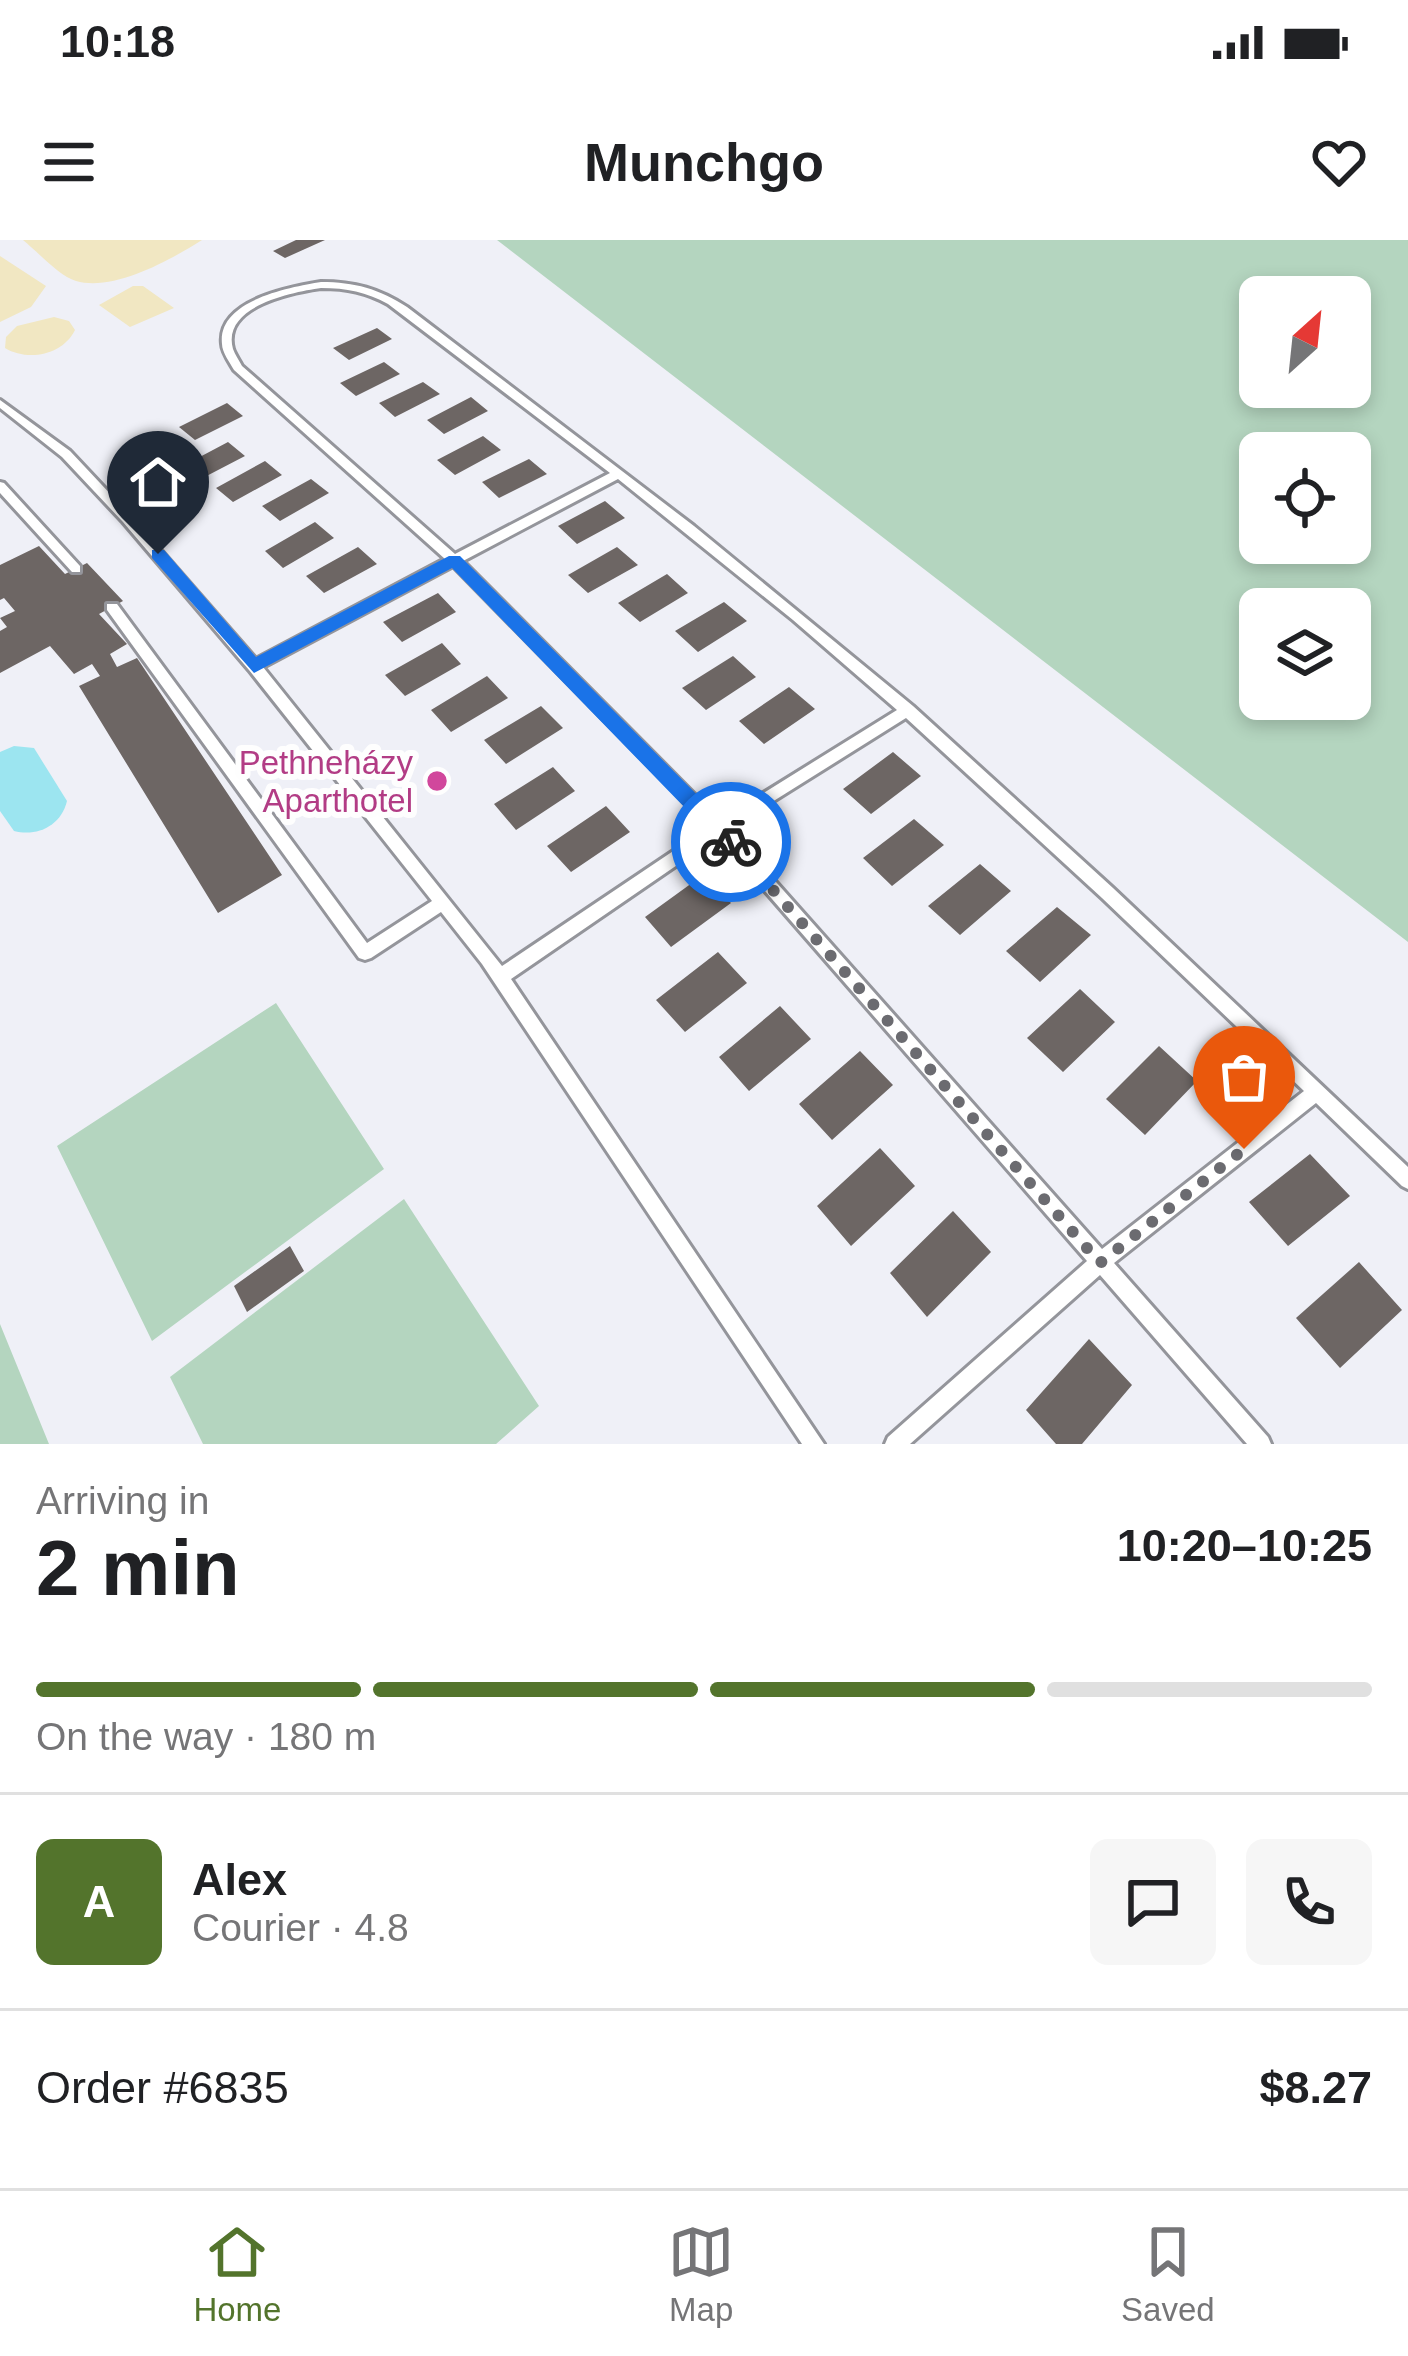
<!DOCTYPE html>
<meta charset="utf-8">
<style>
body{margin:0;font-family:Helvetica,sans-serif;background:#f6f6f6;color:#202124;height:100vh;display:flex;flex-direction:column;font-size:45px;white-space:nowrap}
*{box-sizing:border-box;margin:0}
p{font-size:39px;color:#757577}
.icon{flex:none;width:66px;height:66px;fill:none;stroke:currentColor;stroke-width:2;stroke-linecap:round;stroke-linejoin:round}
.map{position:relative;height:1204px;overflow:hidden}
.details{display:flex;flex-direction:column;background:#fff;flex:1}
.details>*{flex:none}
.needle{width:78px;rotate:27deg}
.tools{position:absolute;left:1239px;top:36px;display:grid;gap:24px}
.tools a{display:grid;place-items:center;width:132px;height:132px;border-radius:18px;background:#fff;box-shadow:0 6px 18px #0003;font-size:60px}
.pin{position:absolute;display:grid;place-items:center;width:102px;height:102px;color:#fff;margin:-123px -51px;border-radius:50% 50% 50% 0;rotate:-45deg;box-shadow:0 0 12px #0007}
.pin .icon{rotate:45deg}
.courier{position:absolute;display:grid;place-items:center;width:120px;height:120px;margin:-60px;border:9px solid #1a73e8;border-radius:50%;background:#fff;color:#222;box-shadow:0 3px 15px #0007}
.summary em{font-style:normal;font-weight:800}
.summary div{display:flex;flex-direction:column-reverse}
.summary{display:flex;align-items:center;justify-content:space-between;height:204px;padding:0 36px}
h1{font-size:78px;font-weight:800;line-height:90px}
.bar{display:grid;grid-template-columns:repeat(4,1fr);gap:18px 12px;align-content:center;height:144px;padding:0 36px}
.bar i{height:15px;border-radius:9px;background:#e0e0e0}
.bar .current{background:#53742c}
.bar p{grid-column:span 4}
.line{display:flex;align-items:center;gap:30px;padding:0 36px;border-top:3px solid #e0e0e0}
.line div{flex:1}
.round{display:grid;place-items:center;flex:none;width:126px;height:126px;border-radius:18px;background:#f6f6f6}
.status{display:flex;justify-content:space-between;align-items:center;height:84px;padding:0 60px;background:#fff;direction:ltr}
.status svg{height:33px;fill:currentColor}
header{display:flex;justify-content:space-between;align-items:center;height:156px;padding:0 36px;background:#fff;font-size:54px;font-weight:800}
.menu{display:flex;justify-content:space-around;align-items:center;height:168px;border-top:3px solid #e0e0e0;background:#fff;font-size:33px;color:#757577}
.menu a{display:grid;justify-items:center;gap:6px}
.menu .current{color:#53742c}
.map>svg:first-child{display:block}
</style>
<div class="status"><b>10:18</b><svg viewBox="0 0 49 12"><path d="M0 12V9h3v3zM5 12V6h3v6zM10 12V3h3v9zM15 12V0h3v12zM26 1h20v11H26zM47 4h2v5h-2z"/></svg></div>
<header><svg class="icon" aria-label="menu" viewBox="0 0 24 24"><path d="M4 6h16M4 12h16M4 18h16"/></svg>Munchgo<svg class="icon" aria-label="heart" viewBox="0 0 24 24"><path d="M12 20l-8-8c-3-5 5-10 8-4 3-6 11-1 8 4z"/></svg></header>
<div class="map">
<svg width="1408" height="1204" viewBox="0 0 1408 1204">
<rect width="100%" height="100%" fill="#eff0f7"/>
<path fill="#b4d5bf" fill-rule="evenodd" d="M497,0H1408V702ZM1350,57V147H1260V57ZM1350,213V303H1260V213ZM1350,369V459H1260V369Z
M276,763L384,929L152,1101L57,906Z
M404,959L539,1166L496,1204H203L170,1137Z
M0,1084L49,1204H0Z"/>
<path fill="#f1e7c2" d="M23,0H202C172,19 114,52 76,41C59,36 38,12 23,0Z
M0,16L46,46L31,67L0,82Z
M133,46H143L174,68L130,87L99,65Z
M54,77L69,81L75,90C63,115 28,122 5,108L6,97L17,86Z"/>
<path fill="#9ce5f0" d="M14,506L34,508L67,561C61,586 37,597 14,591L0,571V512Z"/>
<path fill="#6d6664" d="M296,0H325L285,18L273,11Z
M377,88L392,99L349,120L333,108Z
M384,122L400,134L356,156L340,143Z
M423,142L440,154L395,177L379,163Z
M471,157L488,171L444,194L427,180Z
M227,163L243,176L195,200L179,187Z
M483,196L501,210L455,235L437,220Z
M228,202L245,216L195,242L179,228Z
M529,219L547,234L499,258L482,242Z
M265,221L282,235L233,262L216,248Z
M311,239L329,253L280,281L262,266Z
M605,261L625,278L577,304L558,286Z
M315,282L334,298L283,328L265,311Z
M39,306L65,334L87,323L123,361L99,374L127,404L110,414L117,427L137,418L282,635L218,673L79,446L100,436L92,424L74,434L50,406L0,433V391L7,387L0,378L15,371L4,358L0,360V325Z
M358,307L377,324L324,353L306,336Z
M617,307L638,325L588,353L568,335Z
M667,334L688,353L640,382L618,363Z
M438,353L456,372L402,402L383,382Z
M724,362L747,381L698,412L675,391Z
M442,403L461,424L405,456L385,435Z
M733,416L756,437L706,470L682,448Z
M487,436L508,458L451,492L431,470Z
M789,447L815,469L764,504L739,481Z
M541,466L563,488L506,524L484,500Z
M893,512L921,536L871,574L843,549Z
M553,527L575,551L516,590L494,564Z
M606,566L630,592L571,632L547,606Z
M914,579L944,605L892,646L863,618Z
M980,624L1011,651L960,695L928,666Z
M703,635L731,663L671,707L645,677Z
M1057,667L1091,695L1040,742L1006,711Z
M718,712L747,743L685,792L656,760Z
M1080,749L1115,782L1063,832L1027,798Z
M780,766L811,799L749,851L719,817Z
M1159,806L1197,841L1145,895L1106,859Z
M860,811L893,845L832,900L799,864Z
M880,908L915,946L851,1006L817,966Z
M1310,914L1350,956L1288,1006L1249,962Z
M953,971L991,1012L927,1077L890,1033Z
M290,1006L304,1031L247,1072L234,1046Z
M1359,1022L1402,1070L1340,1128L1296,1078Z
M1089,1099L1132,1145L1082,1204H1056L1026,1170Z"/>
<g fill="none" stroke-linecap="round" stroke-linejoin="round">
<defs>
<path id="service" d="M321,42C355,42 379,49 407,67L694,286L913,466L1113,648L1408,927V949L1402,946L1316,863L1114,1023L1268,1197L1271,1204H1247L1100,1035L910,1204H885L888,1197L1087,1021L718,597L511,739L824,1204H802L482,724L441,672L371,718L365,720L359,718L107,370V364H117L367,703L432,661L249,430L123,282L62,217L0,168V160L70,211L131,276L256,419L445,319L234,130C230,123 222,112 222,104C217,60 291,47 321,42ZM321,48C347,48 366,52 388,64L610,233L455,314L242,126C239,120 235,115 233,109C221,66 293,52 321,48ZM618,239L793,380L897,470L720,580L463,321ZM453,326L709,587L502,726L263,427ZM906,478L1102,658L1304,851L1102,1009L729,589Z
M0,242L4,243L80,326V332H72L0,253Z"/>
</defs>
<use href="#service" stroke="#94959b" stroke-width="6"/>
<use href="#service" fill="#fff" fill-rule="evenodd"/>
</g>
<path fill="#1a73e8" d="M152,310H164L256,417L449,316H460L738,596V608H724L452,328L254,433L152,318Z"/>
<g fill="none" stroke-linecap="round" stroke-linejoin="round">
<path stroke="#6b6b70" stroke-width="12" stroke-dasharray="0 21.6" d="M731,602L1100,1023L1244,909"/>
</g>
<circle fill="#d1479c" stroke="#fefefe" stroke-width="4.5" cx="437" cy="541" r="12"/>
<g text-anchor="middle" stroke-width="12" stroke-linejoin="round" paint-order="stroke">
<g font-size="33" fill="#b23c85" stroke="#fefefe" text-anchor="end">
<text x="413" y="534">Pethneházy<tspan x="413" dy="38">Aparthotel</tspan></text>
</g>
</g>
</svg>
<div class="tools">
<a><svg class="needle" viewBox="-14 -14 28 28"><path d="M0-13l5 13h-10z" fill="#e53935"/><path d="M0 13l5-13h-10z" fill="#757577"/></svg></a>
<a><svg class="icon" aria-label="locate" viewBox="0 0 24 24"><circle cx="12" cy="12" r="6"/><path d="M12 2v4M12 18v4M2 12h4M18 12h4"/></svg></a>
<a><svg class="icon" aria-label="layers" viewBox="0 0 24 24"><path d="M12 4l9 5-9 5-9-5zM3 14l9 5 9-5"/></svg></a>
</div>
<div class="pin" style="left:1244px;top:909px;background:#ea580c"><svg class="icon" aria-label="bag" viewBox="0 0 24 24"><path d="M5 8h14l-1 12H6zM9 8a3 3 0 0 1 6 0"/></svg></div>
<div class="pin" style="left:158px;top:314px;background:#1f2937"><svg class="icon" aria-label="home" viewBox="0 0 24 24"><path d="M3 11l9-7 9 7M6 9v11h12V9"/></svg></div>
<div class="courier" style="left:731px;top:602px"><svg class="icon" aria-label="bike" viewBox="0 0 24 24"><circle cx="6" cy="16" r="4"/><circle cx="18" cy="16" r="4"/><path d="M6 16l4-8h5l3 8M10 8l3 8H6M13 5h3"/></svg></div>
</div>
<section class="details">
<div class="summary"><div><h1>2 min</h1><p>Arriving in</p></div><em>10:20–10:25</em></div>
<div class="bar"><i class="current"></i><i class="current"></i><i class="current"></i><i></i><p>On the way · 180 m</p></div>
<div class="line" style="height:216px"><b class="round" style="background:#53742c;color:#fff">A</b><div><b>Alex</b><p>Courier · 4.8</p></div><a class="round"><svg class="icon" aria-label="chat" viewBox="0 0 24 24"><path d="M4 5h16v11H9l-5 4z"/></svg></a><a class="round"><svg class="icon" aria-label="phone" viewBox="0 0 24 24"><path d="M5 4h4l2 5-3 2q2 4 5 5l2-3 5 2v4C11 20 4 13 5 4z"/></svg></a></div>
<div class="line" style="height:156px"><div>Order #6835</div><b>$8.27</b></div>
</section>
<nav class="menu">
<a class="current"><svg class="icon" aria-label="home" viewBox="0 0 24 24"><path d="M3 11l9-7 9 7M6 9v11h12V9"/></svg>Home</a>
<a><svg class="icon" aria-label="map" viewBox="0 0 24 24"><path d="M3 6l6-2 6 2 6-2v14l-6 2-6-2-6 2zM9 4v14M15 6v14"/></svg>Map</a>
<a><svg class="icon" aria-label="saved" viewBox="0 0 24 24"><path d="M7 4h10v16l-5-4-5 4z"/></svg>Saved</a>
</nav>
